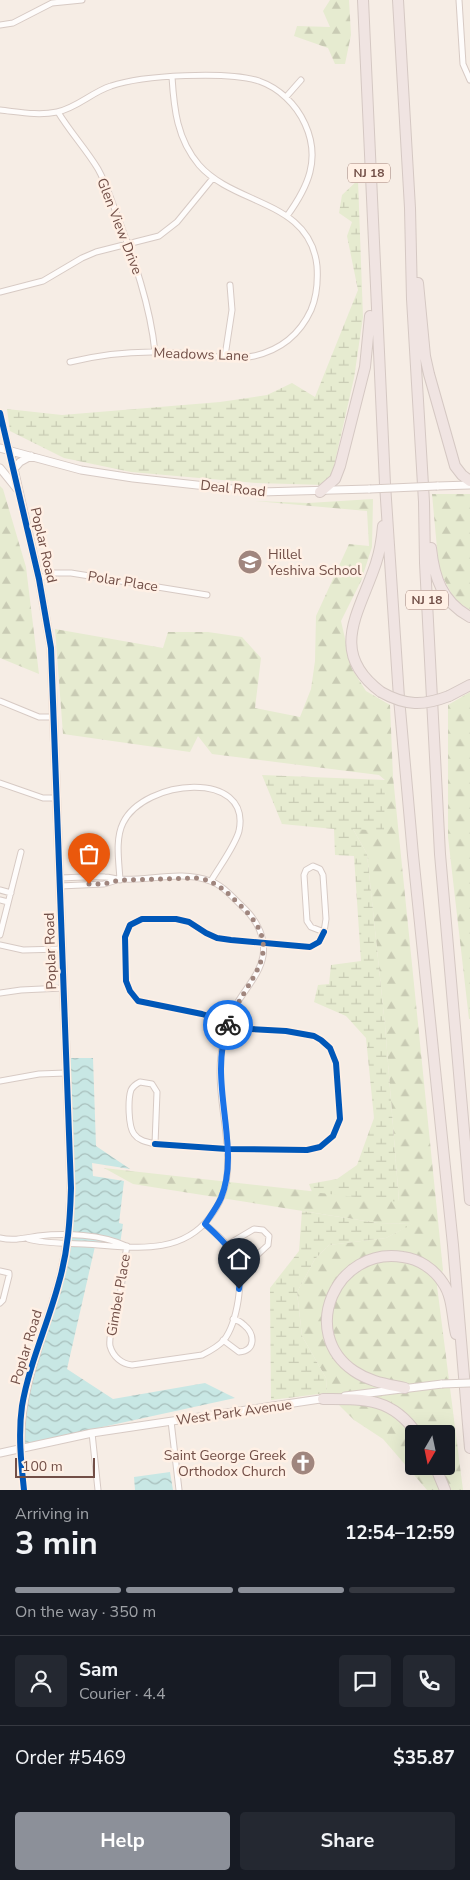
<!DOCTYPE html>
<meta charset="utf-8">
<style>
body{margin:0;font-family:"Nunito Sans",sans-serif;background:#242831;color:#f1f3f6;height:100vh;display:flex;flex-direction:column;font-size:19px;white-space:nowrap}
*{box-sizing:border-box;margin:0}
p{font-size:16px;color:#9ea1a6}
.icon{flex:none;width:28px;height:28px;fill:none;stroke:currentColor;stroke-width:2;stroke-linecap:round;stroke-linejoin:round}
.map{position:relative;height:1490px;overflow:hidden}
.details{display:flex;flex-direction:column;background:#171b24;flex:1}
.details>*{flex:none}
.needle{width:32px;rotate:189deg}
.buttons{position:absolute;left:405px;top:1425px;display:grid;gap:10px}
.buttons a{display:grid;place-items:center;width:50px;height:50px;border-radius:5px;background:#171b24;box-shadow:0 5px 20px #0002;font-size:25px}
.scale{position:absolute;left:15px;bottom:12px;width:80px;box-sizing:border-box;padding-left:5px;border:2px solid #724f47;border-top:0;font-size:14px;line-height:18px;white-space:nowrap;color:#724f47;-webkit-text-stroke:4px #fff0e5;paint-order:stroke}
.pin{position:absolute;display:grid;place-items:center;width:42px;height:42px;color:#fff;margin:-51px -21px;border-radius:50% 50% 50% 0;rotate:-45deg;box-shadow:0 0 5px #0007}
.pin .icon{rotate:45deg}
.courier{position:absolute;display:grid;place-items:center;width:50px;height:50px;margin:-25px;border:4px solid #1a73e8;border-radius:50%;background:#fff;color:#222;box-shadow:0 1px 6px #0007}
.summary em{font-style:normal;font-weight:700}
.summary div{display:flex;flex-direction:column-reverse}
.summary{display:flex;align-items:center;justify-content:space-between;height:85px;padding:0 15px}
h1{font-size:32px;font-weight:700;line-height:38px}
.bar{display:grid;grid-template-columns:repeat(4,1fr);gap:8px 5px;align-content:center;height:60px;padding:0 15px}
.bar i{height:6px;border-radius:4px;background:#363941}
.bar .on{background:#8c9099}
.bar p{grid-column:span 4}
.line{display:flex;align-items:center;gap:12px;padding:0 15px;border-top:1px solid #363941}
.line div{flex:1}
.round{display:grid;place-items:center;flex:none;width:52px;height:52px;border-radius:5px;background:#242831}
.primary-button{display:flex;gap:10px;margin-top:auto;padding:10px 15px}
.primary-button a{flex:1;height:58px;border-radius:5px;background:#8c9099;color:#fff;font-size:20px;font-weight:700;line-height:58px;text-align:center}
.primary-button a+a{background:#242831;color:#f1f3f6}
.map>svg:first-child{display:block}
</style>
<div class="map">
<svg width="470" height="1490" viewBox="0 0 470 1490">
<defs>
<pattern id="forest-firs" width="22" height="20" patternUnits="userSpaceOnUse" patternTransform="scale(1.25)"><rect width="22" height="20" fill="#e6ebd0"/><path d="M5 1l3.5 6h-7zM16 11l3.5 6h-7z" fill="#c9cbb4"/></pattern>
<pattern id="wetland-marsh" width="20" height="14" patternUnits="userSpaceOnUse" patternTransform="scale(1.25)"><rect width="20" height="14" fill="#e6ebd0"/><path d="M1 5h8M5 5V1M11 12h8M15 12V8" fill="none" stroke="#c9cbb4"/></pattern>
<pattern id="water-waves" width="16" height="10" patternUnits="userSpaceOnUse" patternTransform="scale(1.25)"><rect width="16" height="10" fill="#c8e7e4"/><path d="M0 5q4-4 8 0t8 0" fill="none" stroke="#a7bebb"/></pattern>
</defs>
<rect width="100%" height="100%" fill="#f6ede5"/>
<path fill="url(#forest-firs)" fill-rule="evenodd" d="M330,0H349L351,35L345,64H335L328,48L294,36L297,26L330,27L323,11Z
M0,486L3,489L26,567L39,674L0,658Z
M432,494H470V610L455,600L439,570Z
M373,499L372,547L361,581L341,621L352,669L366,691L390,705L393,777L443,1270L437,1286L463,1490H427L383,1439L354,1420L327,1393L326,1378L302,1336L297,1292L315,1259L329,1245L386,1238L412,1224L378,1223L133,1184L104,1168L399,1201L385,1025L367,854L353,829L385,780L379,775L212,754L198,736L190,752L63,734L55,629L163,648L168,632H208L242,637L261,658L255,708L300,717L311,689L315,661L316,616L349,544L369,546L367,511L255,501L308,503ZM414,1434H446V1466H414Z
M470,692V1019H469L448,837V705Z"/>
<path fill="url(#wetland-marsh)" d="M358,180L363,317L354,378L331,479L324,485L256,483L131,472L64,458L10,431L7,409L62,415L220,402L267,395L292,383L315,397L358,290L347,236L352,222L339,213L342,195Z
M262,775L385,780L384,831L353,829L367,854L385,1025L399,1202L312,1192L309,1184L337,1179L357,1165L374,1118L366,1038L346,1016L314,1002L318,985L329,984L331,965L361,961L354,856L335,855L334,829L282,824Z
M302,1211L378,1223L413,1224L386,1238L329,1245L315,1259L297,1292L302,1336L326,1378L327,1393L271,1400L270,1288L299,1251Z"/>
<path fill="url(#water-waves)" d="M67,1058H93L96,1146L130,1169L92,1163L93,1176L124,1181L119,1223L123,1224L120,1244L96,1242L67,1369L113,1399L205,1383L235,1398L20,1445L22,1401L66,1243Z
M170,1472L173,1490H135L134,1477Z"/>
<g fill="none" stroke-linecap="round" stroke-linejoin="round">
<defs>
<path id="minor" d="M459,0L463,64L470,80
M0,25L13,23L52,3L82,0
M286,97L301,80
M0,110C19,112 38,116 57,112C77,108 92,92 111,86C143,75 228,71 259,81C279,88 296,104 305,124C321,159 308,187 287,216
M58,112C70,132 86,149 98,169C106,183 111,200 117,215C134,260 150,304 155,352
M0,292L43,281L82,258L96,252L159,236L177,222L213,178
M225,356L232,310L230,285
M70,362C106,353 142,350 179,353C202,354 232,361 254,356C280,350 300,334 311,310C317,296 318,281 317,266C310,200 235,206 199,165C177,139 174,109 172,77
M0,413L10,451
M39,579L51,573H71L207,595
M0,701L39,717H54
M0,783L43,798H56
M313,866L320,869L323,875L326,919L324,932L311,927L307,921L304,875L306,870Z
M120,880C119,862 115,839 123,823C144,779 252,769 239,831C235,846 219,867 211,881
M60,886L104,884L117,880
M0,890L11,893
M0,900L8,902
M0,935L21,852
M0,945L23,950L62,949
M0,993L21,990L63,988
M0,1081L39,1074L66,1073
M140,1082L152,1084L157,1092L155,1144C147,1142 139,1141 134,1134C128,1126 128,1099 131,1090C133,1086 136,1084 140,1082Z
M155,1144L227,1149L307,1150L320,1147L333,1136L340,1119L336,1063L330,1048L321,1040L314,1036L286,1031L250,1029L202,1014L138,1001L130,991L126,981L125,937L130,925L142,919H176L189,922L206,933L217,938L231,940L310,947L319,942L324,932
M0,1238C14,1241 25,1238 38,1236C65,1233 102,1234 126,1246
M28,1239C46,1244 65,1243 84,1244C128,1246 179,1258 210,1217C218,1207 223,1196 226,1183C233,1141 216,1098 221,1055C223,1038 228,1020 236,1005C245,989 260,974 263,956C266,938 257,921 245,909C234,899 223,885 210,881C181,870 149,881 119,879C114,879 110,877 105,877C90,876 74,878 59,878
M227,1245L254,1229L263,1230L269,1236L268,1245L254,1258L238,1263
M127,1246C123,1267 122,1287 118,1308C116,1320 108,1333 110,1346C113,1357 122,1364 132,1365L202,1355C210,1351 218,1347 224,1340C237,1323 245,1277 236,1258C229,1244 216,1234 205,1224
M0,1271L9,1273V1276L3,1300L0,1303
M223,1340L239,1352C256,1351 255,1334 244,1325C241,1322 237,1320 233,1319
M171,1421L179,1490
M92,1433L98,1490
M21,1448L24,1490"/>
<path id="tertiary" d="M0,448L81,470L133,478L260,492L370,489
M10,451L39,579L51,648L71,1188C70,1220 68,1251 59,1282C44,1337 18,1390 21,1448
M0,468L17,489
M14,469L20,462L31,456
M437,486L470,485
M345,1396L442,1384
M0,1453L92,1433L327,1398"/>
<path id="motorway" d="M363,0L385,484L399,698L413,855L453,1245L470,1448
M398,0L410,208L412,299L424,502L425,563L440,854L470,1200
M418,283L425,356L429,374L455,466L462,475L470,481
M320,492L335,479L340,466L365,367L370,316
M431,548C434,577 442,602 470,617
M381,692C327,652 360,612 376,563C380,551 382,538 383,526
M449,696L470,685
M405,1388C387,1384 370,1382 354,1371C298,1333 336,1246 403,1257C419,1259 434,1269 443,1283C453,1297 452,1318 456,1334
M323,1399C363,1399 392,1397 417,1434
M435,1466L445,1490"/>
</defs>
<use href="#minor" stroke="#d7cac4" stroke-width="7"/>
<use href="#tertiary" stroke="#d7cac4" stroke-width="9"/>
<use href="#motorway" stroke="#d5c8c3" stroke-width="12"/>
<use href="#minor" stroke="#fefcfb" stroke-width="5"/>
<use href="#tertiary" stroke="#fefcfb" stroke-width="7"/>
<use href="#motorway" stroke="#f0e4e2" stroke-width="10"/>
<defs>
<path id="tertiary-bridge" d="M370,489L437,486
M442,1384L470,1383"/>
<path id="motorway-bridge" d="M381,692C406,706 423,706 449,696"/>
</defs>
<use href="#tertiary-bridge" stroke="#d7cac4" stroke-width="9" stroke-linecap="butt"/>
<use href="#motorway-bridge" stroke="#d5c8c3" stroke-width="12" stroke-linecap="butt"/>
<use href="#tertiary-bridge" stroke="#fefcfb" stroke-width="7"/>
<use href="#motorway-bridge" stroke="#f0e4e2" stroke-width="10"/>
<defs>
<path id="cycleway" d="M0,413L39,579L51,648L71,1188C70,1220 68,1251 59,1282C48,1324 29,1364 22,1406C18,1434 21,1462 24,1490
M155,1144L227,1149L307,1150L320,1147L333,1136L340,1119L336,1063L330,1048L321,1040L314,1036L286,1031L250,1029L202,1014L138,1001L130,991L126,981L125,937L130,925L142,919H176L189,922L206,933L217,938L231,940L310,947L319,942L324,932"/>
</defs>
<use href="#cycleway" stroke="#fff0e5" stroke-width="9"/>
<use href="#cycleway" stroke="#0057b8" stroke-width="6"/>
</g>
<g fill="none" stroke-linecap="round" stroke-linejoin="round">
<path stroke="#a0867e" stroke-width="5" stroke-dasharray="0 9" d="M89,884H104L120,880L199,878C217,882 227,892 240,905C291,953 245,977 228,1025"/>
<path stroke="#1a73e8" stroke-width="6" d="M228,1025C207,1082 242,1147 221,1198C217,1207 211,1215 205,1224C225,1242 244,1259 239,1289"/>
</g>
<defs>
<symbol id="school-disc" viewBox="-11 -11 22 22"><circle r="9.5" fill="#a0867e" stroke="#fff0e5"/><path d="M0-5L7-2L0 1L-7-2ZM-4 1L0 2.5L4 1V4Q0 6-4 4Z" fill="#fff"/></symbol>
<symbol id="church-disc" viewBox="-11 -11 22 22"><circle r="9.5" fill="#a0867e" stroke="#fff0e5"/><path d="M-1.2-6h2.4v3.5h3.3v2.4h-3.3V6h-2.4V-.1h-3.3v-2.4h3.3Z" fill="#fff"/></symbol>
</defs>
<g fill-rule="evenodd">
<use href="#school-disc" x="236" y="548" width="28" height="28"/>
<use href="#church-disc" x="289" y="1449" width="28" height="28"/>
</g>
<g text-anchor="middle" stroke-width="5" stroke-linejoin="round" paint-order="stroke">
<g fill="#fff0e5" stroke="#9c7f76" stroke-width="1">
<rect x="348" y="163.5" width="42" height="19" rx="4"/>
<rect x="406" y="590.5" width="42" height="19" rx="4"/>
</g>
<g font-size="12" font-weight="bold" fill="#724f47">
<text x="369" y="177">NJ 18</text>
<text x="427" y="604">NJ 18</text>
</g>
<g font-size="14" fill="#724f47" stroke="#fff0e5">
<text transform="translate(120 226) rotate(69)" y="5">Glen View Drive</text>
<text transform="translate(201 354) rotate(2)" y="5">Meadows Lane</text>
<text transform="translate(233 488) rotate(6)" y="5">Deal Road</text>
<text transform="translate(44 545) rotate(77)" y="5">Poplar Road</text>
<text transform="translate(123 581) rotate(9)" y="5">Polar Place</text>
<text transform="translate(50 951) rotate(-92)" y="5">Poplar Road</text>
<text transform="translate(118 1295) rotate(-80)" y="5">Gimbel Place</text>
<text transform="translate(26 1347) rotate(-73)" y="5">Poplar Road</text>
<text transform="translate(234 1412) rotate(-8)" y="5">West Park Avenue</text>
</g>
<g font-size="14" fill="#724f47" stroke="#fff0e5" text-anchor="start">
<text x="268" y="559">Hillel<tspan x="268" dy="16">Yeshiva School</tspan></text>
<text x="286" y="1460" text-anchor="end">Saint George Greek<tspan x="286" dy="16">Orthodox Church</tspan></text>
</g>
</g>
</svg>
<div class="buttons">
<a><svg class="needle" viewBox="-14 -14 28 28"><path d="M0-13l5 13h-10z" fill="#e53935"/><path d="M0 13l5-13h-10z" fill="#9ea1a6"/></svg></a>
</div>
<div class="scale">100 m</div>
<div class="pin" style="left:89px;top:884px;background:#ea580c"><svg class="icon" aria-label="bag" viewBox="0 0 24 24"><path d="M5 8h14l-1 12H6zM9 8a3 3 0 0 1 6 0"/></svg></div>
<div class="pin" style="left:239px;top:1289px;background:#1f2937"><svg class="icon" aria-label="home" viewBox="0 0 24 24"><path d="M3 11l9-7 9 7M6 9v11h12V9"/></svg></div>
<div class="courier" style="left:228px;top:1025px"><svg class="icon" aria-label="bike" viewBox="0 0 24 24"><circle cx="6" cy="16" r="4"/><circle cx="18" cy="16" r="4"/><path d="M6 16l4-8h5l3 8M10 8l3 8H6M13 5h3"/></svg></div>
</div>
<section class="details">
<div class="summary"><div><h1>3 min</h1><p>Arriving in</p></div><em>12:54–12:59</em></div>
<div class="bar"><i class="on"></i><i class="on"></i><i class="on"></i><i></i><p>On the way · 350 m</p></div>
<div class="line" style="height:90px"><a class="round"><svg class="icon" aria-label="person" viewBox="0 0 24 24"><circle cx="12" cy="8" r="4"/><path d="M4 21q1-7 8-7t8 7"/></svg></a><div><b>Sam</b><p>Courier · 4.4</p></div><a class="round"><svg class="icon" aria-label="chat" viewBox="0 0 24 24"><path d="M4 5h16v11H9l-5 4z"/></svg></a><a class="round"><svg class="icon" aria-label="phone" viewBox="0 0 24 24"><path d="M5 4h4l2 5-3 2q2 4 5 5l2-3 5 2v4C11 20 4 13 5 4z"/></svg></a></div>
<div class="line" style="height:65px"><div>Order #5469</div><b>$35.87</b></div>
<div class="primary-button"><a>Help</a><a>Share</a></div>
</section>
